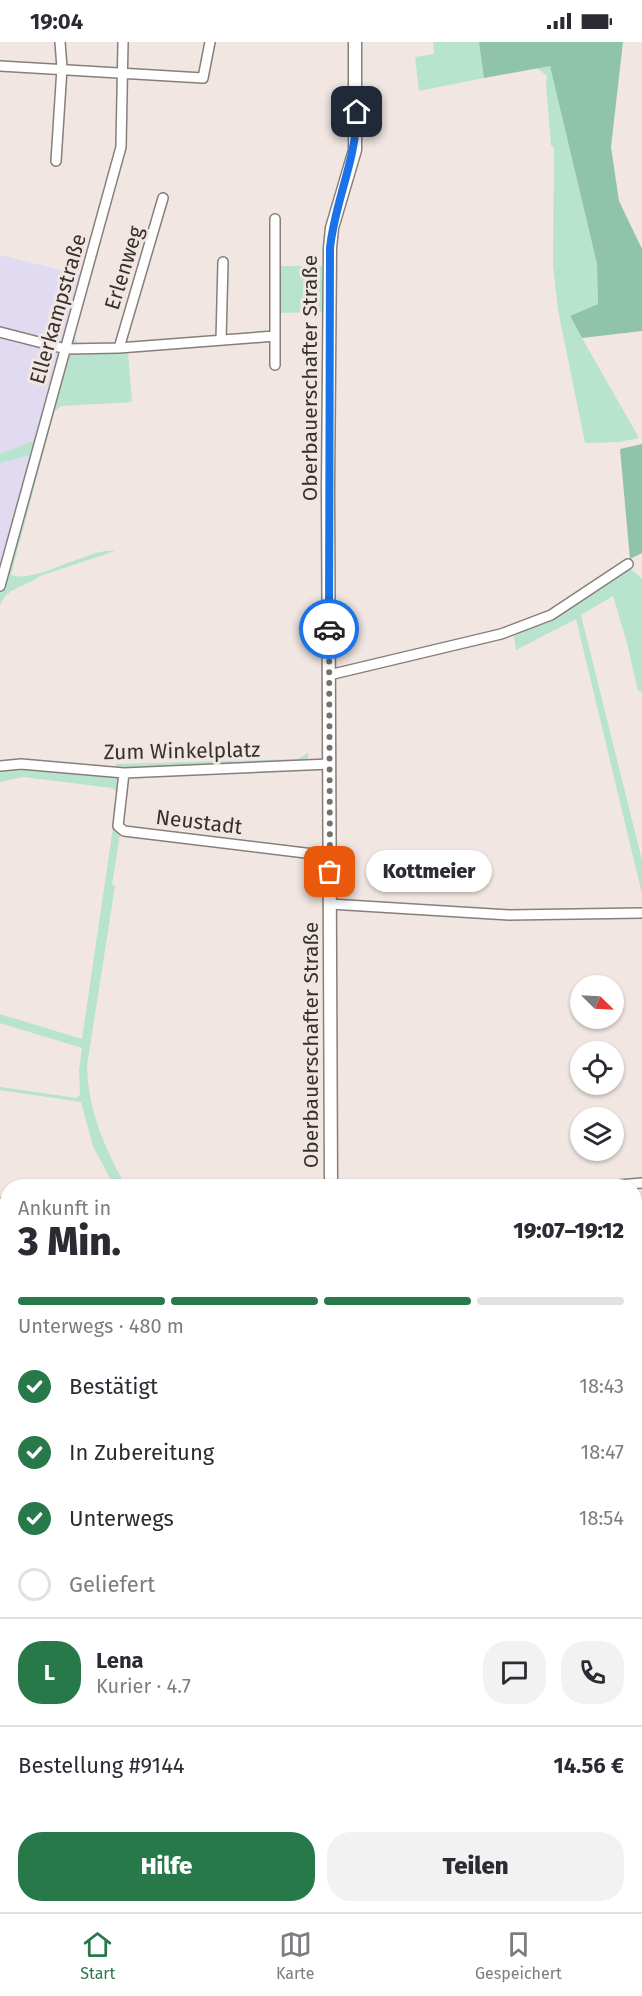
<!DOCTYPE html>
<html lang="de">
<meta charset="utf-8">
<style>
body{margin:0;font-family:"Fira Sans",sans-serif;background:#f2f2f3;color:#2b2b33;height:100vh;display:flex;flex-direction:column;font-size:22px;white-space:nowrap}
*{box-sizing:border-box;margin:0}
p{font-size:20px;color:#7c7c81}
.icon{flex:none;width:33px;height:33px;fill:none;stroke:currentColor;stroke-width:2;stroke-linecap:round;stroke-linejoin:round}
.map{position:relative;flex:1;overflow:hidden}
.sheet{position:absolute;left:0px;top:1137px;width:642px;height:734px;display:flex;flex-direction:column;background:#fff;border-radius:24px 24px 0 0;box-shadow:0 2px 4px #0004}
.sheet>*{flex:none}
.needle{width:39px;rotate:114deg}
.tools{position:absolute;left:570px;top:933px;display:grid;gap:12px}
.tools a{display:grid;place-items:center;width:54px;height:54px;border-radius:50%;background:#fff;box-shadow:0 2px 4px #0004;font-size:30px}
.pin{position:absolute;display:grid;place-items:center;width:51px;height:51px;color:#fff;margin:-26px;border-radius:12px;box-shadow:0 3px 9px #0006}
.courier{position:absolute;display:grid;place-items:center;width:60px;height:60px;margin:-30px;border:4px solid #1a73e8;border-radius:50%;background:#fff;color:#222;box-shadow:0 2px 8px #0007}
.bubble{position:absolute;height:42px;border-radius:21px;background:#fff;box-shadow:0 2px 4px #0004;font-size:20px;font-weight:800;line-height:42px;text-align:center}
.head em{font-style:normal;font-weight:800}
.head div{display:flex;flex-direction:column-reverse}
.head{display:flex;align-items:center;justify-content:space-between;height:102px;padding:0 18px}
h1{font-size:39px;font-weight:800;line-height:45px}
.bar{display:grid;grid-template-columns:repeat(4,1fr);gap:9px 6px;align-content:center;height:72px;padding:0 18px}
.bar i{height:8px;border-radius:4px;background:#e1e1e2}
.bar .active{background:#28794a}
.bar p{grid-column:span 4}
.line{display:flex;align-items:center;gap:15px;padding:0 18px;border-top:2px solid #e1e1e2}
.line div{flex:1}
.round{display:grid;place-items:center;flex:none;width:63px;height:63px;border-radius:24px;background:#f2f2f3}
ol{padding:0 18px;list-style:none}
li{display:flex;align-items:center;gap:18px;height:66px}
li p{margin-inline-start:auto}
li .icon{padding:6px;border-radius:50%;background:#28794a;color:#fff;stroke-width:4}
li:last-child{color:#7c7c81}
li i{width:33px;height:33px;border:3px solid #e1e1e2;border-radius:50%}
.primary-button{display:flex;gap:12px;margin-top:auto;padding:12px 18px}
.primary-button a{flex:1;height:69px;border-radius:24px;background:#28794a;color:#fff;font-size:24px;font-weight:800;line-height:69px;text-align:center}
.primary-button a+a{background:#f2f2f3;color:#2b2b33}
.status{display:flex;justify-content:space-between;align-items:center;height:42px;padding:0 30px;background:#fff;direction:ltr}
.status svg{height:16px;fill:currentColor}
.dock{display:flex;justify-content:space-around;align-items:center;height:84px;border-top:2px solid #e1e1e2;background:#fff;font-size:16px;color:#7c7c81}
.dock a{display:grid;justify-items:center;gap:3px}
.dock .active{color:#28794a}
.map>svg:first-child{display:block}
</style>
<div class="status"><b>19:04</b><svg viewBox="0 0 49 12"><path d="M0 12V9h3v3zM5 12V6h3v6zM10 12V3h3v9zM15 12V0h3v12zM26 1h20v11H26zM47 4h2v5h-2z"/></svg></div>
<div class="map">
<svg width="642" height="1870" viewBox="0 0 642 1870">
<rect width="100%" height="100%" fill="#f1e6e1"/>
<path fill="#e0dbf1" d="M0,213L81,233L35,398L0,412Z
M31,412L0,530V421Z"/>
<path fill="#b8e4cf" d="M433,0H479L484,36L419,49L415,15L434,12Z
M550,24L597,222L598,262L570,275L639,396L620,400L585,401L558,268L553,224L554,106L551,103L546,43L547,34L537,26Z
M107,140H117L75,291V297L81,304L74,312L128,310L132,360L61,364L54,370L11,533C36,542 90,505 115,509L40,534C26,545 6,545 0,564V530L31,413L0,421V412L35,398Z
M278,224H322L324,270L278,271Z
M622,528H632L642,537V650L638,649L627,601L613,554L581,573L642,818V852L576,577L516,608L514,594L545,580Z
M308,711V727L129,734L112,843L115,844L87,1024C88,1068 105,1107 126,1144H114L93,1104L81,1060L0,1048V1045L77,1056L80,1053L79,1028L82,1006L0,981V972L82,997L118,751L112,746L23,735L0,740V720L22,717L116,728V722L298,717Z"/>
<path fill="#90c3ac" d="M479,0H623L611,105L619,159L642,207V289L582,296L570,274L598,262L597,222L550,24L484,36Z
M642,402V511L630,517L620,407Z"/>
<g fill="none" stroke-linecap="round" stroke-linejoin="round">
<path stroke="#8fcdd4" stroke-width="2" d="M0,1302L8,1300
M0,1568H8"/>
<defs>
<path id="minor" d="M0,24L203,36L210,0
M56,119L62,26L60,0
M275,177V294
M0,290L66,307L119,306L275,294V323
M221,298L223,220
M119,306L163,156
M0,544L121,105L123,0
M329,633L501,592L551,573L628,522
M0,724L21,722L124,731L330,722
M124,731L118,784L124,789L330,814
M330,862L509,873L642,871
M606,1144L642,1141
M0,1161H8
M634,1527L642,1525
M299,1863V1870"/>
<path id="major" d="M331,1144L328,446L330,206L332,186L355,108V0
M446,1870V1863"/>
</defs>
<use href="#minor" stroke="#887e7a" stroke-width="12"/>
<use href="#major" stroke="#887e7a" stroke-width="15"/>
<use href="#minor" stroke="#fff" stroke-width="9"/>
<use href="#major" stroke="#fff" stroke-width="12"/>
</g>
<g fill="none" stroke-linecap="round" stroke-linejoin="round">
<path stroke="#77706d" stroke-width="6" stroke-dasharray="0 10.8" d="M329,587L330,830"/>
<path stroke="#1a73e8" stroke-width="8" d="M329,587L330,206C335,159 356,119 357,70"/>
</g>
<g text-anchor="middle" stroke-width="6" stroke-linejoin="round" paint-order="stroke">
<g font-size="21" fill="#35312f" stroke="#f1e6e1">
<text transform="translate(124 226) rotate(-73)" y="7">Erlenweg</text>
<text transform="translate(58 267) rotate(-74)" y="7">Ellerkampstraße</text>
<text transform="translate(310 336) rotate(-90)" y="7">Oberbauerschafter Straße</text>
<text transform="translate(182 709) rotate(-1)" y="7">Zum Winkelplatz</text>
<text transform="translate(199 780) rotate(7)" y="7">Neustadt</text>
<text transform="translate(311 1003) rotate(-90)" y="7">Oberbauerschafter Straße</text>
</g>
</g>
</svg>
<div class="tools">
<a><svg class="needle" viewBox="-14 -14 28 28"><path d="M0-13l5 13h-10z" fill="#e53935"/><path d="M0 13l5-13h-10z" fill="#7c7c81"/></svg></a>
<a><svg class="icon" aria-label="locate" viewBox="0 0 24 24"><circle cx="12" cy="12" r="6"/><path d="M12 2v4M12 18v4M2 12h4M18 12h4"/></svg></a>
<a><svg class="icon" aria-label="layers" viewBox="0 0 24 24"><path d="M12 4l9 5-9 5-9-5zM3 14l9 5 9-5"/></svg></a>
</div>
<div class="pin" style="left:330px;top:830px;background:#ea580c"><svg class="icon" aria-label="bag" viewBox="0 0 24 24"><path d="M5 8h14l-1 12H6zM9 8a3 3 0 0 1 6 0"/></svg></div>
<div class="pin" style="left:357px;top:70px;background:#1f2937"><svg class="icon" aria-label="home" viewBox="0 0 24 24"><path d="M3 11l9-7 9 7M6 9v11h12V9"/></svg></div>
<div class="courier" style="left:329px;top:587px"><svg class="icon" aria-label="car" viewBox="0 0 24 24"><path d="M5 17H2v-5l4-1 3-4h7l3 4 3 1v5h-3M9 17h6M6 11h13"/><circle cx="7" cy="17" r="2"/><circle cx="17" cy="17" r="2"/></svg></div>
<div class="bubble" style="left:366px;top:808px;width:126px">Kottmeier</div>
<section class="sheet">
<div class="head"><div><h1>3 Min.</h1><p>Ankunft in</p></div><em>19:07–19:12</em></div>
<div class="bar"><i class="active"></i><i class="active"></i><i class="active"></i><i></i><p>Unterwegs · 480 m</p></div>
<ol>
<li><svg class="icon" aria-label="check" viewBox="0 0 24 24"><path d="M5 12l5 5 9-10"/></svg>Bestätigt<p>18:43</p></li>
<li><svg class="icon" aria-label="check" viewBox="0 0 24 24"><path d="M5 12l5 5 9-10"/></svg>In Zubereitung<p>18:47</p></li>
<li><svg class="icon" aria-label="check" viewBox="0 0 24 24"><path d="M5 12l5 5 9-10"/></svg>Unterwegs<p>18:54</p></li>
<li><i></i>Geliefert</li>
</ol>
<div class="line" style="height:108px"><b class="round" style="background:#28794a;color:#fff">L</b><div><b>Lena</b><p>Kurier · 4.7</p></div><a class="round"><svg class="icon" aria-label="chat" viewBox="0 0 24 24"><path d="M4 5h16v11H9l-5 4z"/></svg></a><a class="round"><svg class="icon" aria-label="phone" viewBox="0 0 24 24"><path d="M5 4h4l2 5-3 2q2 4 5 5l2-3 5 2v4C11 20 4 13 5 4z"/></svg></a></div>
<div class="line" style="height:78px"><div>Bestellung #9144</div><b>14.56 €</b></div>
<div class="primary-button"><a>Hilfe</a><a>Teilen</a></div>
</section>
</div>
<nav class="dock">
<a class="active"><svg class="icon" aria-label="home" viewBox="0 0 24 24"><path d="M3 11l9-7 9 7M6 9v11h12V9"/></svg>Start</a>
<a><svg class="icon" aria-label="map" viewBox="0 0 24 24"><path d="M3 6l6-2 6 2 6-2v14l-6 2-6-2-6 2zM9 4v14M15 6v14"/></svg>Karte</a>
<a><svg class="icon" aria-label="saved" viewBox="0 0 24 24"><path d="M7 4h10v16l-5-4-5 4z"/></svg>Gespeichert</a>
</nav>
